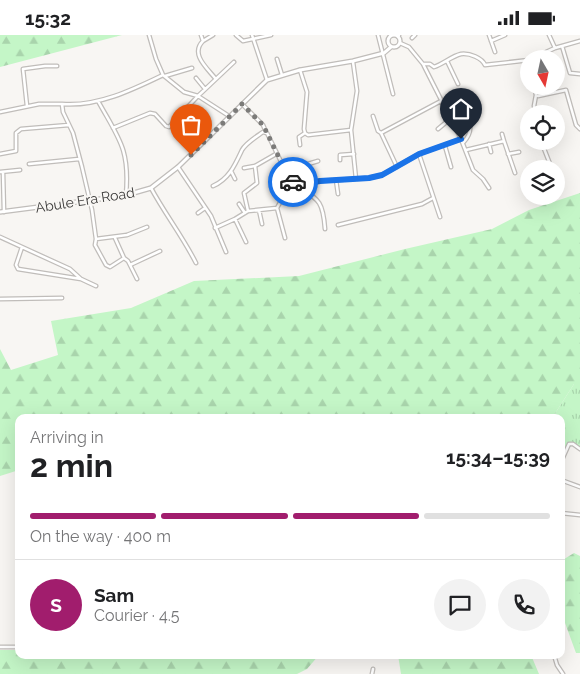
<!DOCTYPE html>
<meta charset="utf-8">
<style>
body{margin:0;font-family:Raleway,sans-serif;background:#f2f2f2;color:#202124;height:100vh;display:flex;flex-direction:column;font-size:19px;white-space:nowrap}
*{box-sizing:border-box;margin:0}
p{font-size:16px;color:#757577}
.icon{flex:none;width:28px;height:28px;fill:none;stroke:currentColor;stroke-width:2;stroke-linecap:round;stroke-linejoin:round}
.map{position:relative;flex:1;overflow:hidden}
.details{position:absolute;left:15px;top:379px;width:550px;height:245px;display:flex;flex-direction:column;background:#fff;border-radius:10px;box-shadow:0 5px 20px #0002}
.details>*{flex:none}
.needle{width:32px;rotate:171deg}
.buttons{position:absolute;left:520px;top:15px;display:grid;gap:10px}
.buttons a{display:grid;place-items:center;width:45px;height:45px;border-radius:50%;background:#fff;box-shadow:0 5px 20px #0002;font-size:25px}
.pin{position:absolute;display:grid;place-items:center;width:42px;height:42px;color:#fff;margin:-51px -21px;border-radius:50% 50% 50% 0;rotate:-45deg;box-shadow:0 0 5px #0007}
.pin .icon{rotate:45deg}
.courier{position:absolute;display:grid;place-items:center;width:50px;height:50px;margin:-25px;border:4px solid #1a73e8;border-radius:50%;background:#fff;color:#222;box-shadow:0 1px 6px #0007}
.headline em{font-style:normal;font-weight:700}
.headline div{display:flex;flex-direction:column-reverse}
.headline{display:flex;align-items:center;justify-content:space-between;height:85px;padding:0 15px}
h1{font-size:32px;font-weight:700;line-height:38px}
.bar{display:grid;grid-template-columns:repeat(4,1fr);gap:8px 5px;align-content:center;height:60px;padding:0 15px}
.bar i{height:6px;border-radius:4px;background:#e0e0e0}
.bar .current{background:#a11d6d}
.bar p{grid-column:span 4}
.line{display:flex;align-items:center;gap:12px;padding:0 15px;border-top:1px solid #e0e0e0}
.line div{flex:1}
.round{display:grid;place-items:center;flex:none;width:52px;height:52px;border-radius:26px;background:#f2f2f2}
.status{display:flex;justify-content:space-between;align-items:center;height:35px;padding:0 25px;background:#fff;direction:ltr}
.status svg{height:14px;fill:currentColor}
.map>svg:first-child{display:block}
</style>
<div class="status"><b>15:32</b><svg viewBox="0 0 49 12"><path d="M0 12V9h3v3zM5 12V6h3v6zM10 12V3h3v9zM15 12V0h3v12zM26 1h20v11H26zM47 4h2v5h-2z"/></svg></div>
<div class="map">
<svg width="580" height="639" viewBox="0 0 580 639">
<defs>
<pattern id="grass-tufts" width="24" height="20" patternUnits="userSpaceOnUse" patternTransform="scale(1.25)"><rect width="24" height="20" fill="#c4f6c7"/><path d="M3 7l-1-3M5 7V3M7 7l1-3M15 17l-1-3M17 17v-4M19 17l1-3" fill="none" stroke="#a9d4ac"/></pattern>
<pattern id="forest-firs" width="22" height="20" patternUnits="userSpaceOnUse" patternTransform="scale(1.25)"><rect width="22" height="20" fill="#c4f6c7"/><path d="M5 1l3.5 6h-7zM16 11l3.5 6h-7z" fill="#a9d4ac"/></pattern>
</defs>
<rect width="100%" height="100%" fill="#f8f6f3"/>
<path fill="url(#grass-tufts)" d="M574,349H580V414L572,411L561,416V382H554L556,377Z"/>
<path fill="url(#forest-firs)" d="M0,0H122L0,32Z
M580,158V349H574L556,377L554,382H19V435L0,441V314L11,335L58,320L51,286L131,273L194,246L299,241L405,214L492,194L529,175Z
M574,518L580,521V618H576L561,577V526Z
M0,615H19V620H319L307,634L297,639H0Z
M398,620H531L539,639H401Z"/>
<g fill="none" stroke-linecap="round" stroke-linejoin="round">
<defs>
<path id="minor" d="M149,0L156,24L163,40L184,57L198,61L229,81
M201,0L203,6C190,19 207,33 215,43
M236,0L243,6L271,0
M252,0L267,45
M378,0L393,59
M489,0L495,17
M549,0L555,13
M398,2L399,0
M412,3L415,0
M203,6L213,0
M491,6L505,0
M400,8L409,12L423,29L461,104L473,135L483,144L489,153
M562,11L570,38L580,39
M277,24L282,40
M531,24L555,13L580,6
M447,26L458,49
M353,27L357,56L351,95L356,144
M423,29H430L434,32C443,29 452,21 461,19C470,18 482,23 485,30L529,25
M300,35L307,57L304,94L305,98
M165,41L192,33
M196,43L205,54
M534,51L536,60L538,61L566,55L576,90L580,94
M536,60L534,71L536,79
M460,64C464,81 479,91 463,108
M98,66C119,104 130,114 126,160
M242,69L263,90L266,97
M27,71L23,34L45,31H57
M0,77L39,69H62
M373,81L378,96L381,98L397,132
M113,93L150,78L155,79L166,91L169,92L198,61L234,27
M438,94L450,84
M381,98L441,66
M502,99L504,106
M541,106L550,129
M489,109L491,117
M300,110L299,102L305,98L308,100L351,95
M445,111L451,132
M466,115L504,106L515,138
M0,119L16,116V98L21,94L69,90
M419,119L440,182
M508,119L519,117
M340,125V120L354,119
M29,129L79,124
M178,132L211,181L226,217
M244,133L255,131
M231,136L235,144
M0,137L20,135
M3,137L4,177
M336,145L338,159
M312,147L308,129L318,126
M213,151C229,144 235,130 242,115C246,108 256,102 263,97L267,98L290,145L297,150L320,146L369,143L382,140L419,119L461,104
M151,153C165,179 183,202 196,228
M288,153L297,150C319,165 323,166 325,194
M239,169L245,178
M259,175L262,189
M248,176L244,158L257,148L255,131L276,119
M198,178L205,173
M235,184L246,207
M338,190L422,169L433,163
M147,192L127,200L96,204L92,175L82,132L73,98L63,77L62,69C97,72 132,55 163,40
M215,193L235,184L248,176L277,173
M0,202L70,234L81,244L96,251
M285,203L277,173L288,153L290,145
M96,204L95,210L106,230L110,232L124,223L115,203
M22,212L16,230L18,234L81,244
M124,223L128,226L137,244
M130,230L160,216
M0,264L62,263
M561,427L569,409H573L580,414
M561,445L580,452
M561,478L580,480
M0,612H18
M18,612L19,587
M554,620L557,630L563,639
M372,639L373,634"/>
<path id="tertiary" d="M388 6a6 6 0 1 1 12 0a6 6 0 1 1-12 0Z
M0,177L123,161L151,153L178,132L267,45L300,35L353,26L384,18L391,12"/>
</defs>
<use href="#minor" stroke="#c0bdba" stroke-width="5"/>
<use href="#tertiary" stroke="#c0bdba" stroke-width="5.5"/>
<use href="#minor" stroke="#fff" stroke-width="2.5"/>
<use href="#tertiary" stroke="#fff" stroke-width="3"/>
</g>
<g fill="none" stroke-linecap="round" stroke-linejoin="round">
<path stroke="#7c7b79" stroke-width="5" stroke-dasharray="0 9" d="M191,120L242,69L263,90L290,145L293,147"/>
<path stroke="#1a73e8" stroke-width="6" d="M293,147L297,150L320,146L369,143L382,140L419,119L461,104"/>
</g>
<g text-anchor="middle" stroke-width="4" stroke-linejoin="round" paint-order="stroke">
<g font-size="14" fill="#3a3938" stroke="#f8f6f3">
<text transform="translate(85 165) rotate(-9)" y="5">Abule Era Road</text>
</g>
</g>
</svg>
<div class="buttons">
<a><svg class="needle" viewBox="-14 -14 28 28"><path d="M0-13l5 13h-10z" fill="#e53935"/><path d="M0 13l5-13h-10z" fill="#757577"/></svg></a>
<a><svg class="icon" aria-label="locate" viewBox="0 0 24 24"><circle cx="12" cy="12" r="6"/><path d="M12 2v4M12 18v4M2 12h4M18 12h4"/></svg></a>
<a><svg class="icon" aria-label="layers" viewBox="0 0 24 24"><path d="M12 4l9 5-9 5-9-5zM3 14l9 5 9-5"/></svg></a>
</div>
<div class="pin" style="left:191px;top:120px;background:#ea580c"><svg class="icon" aria-label="bag" viewBox="0 0 24 24"><path d="M5 8h14l-1 12H6zM9 8a3 3 0 0 1 6 0"/></svg></div>
<div class="pin" style="left:461px;top:104px;background:#1f2937"><svg class="icon" aria-label="home" viewBox="0 0 24 24"><path d="M3 11l9-7 9 7M6 9v11h12V9"/></svg></div>
<div class="courier" style="left:293px;top:147px"><svg class="icon" aria-label="car" viewBox="0 0 24 24"><path d="M5 17H2v-5l4-1 3-4h7l3 4 3 1v5h-3M9 17h6M6 11h13"/><circle cx="7" cy="17" r="2"/><circle cx="17" cy="17" r="2"/></svg></div>
<section class="details">
<div class="headline"><div><h1>2 min</h1><p>Arriving in</p></div><em>15:34–15:39</em></div>
<div class="bar"><i class="current"></i><i class="current"></i><i class="current"></i><i></i><p>On the way · 400 m</p></div>
<div class="line" style="height:90px"><b class="round" style="background:#a11d6d;color:#fff">S</b><div><b>Sam</b><p>Courier · 4.5</p></div><a class="round"><svg class="icon" aria-label="chat" viewBox="0 0 24 24"><path d="M4 5h16v11H9l-5 4z"/></svg></a><a class="round"><svg class="icon" aria-label="phone" viewBox="0 0 24 24"><path d="M5 4h4l2 5-3 2q2 4 5 5l2-3 5 2v4C11 20 4 13 5 4z"/></svg></a></div>
</section>
</div>
